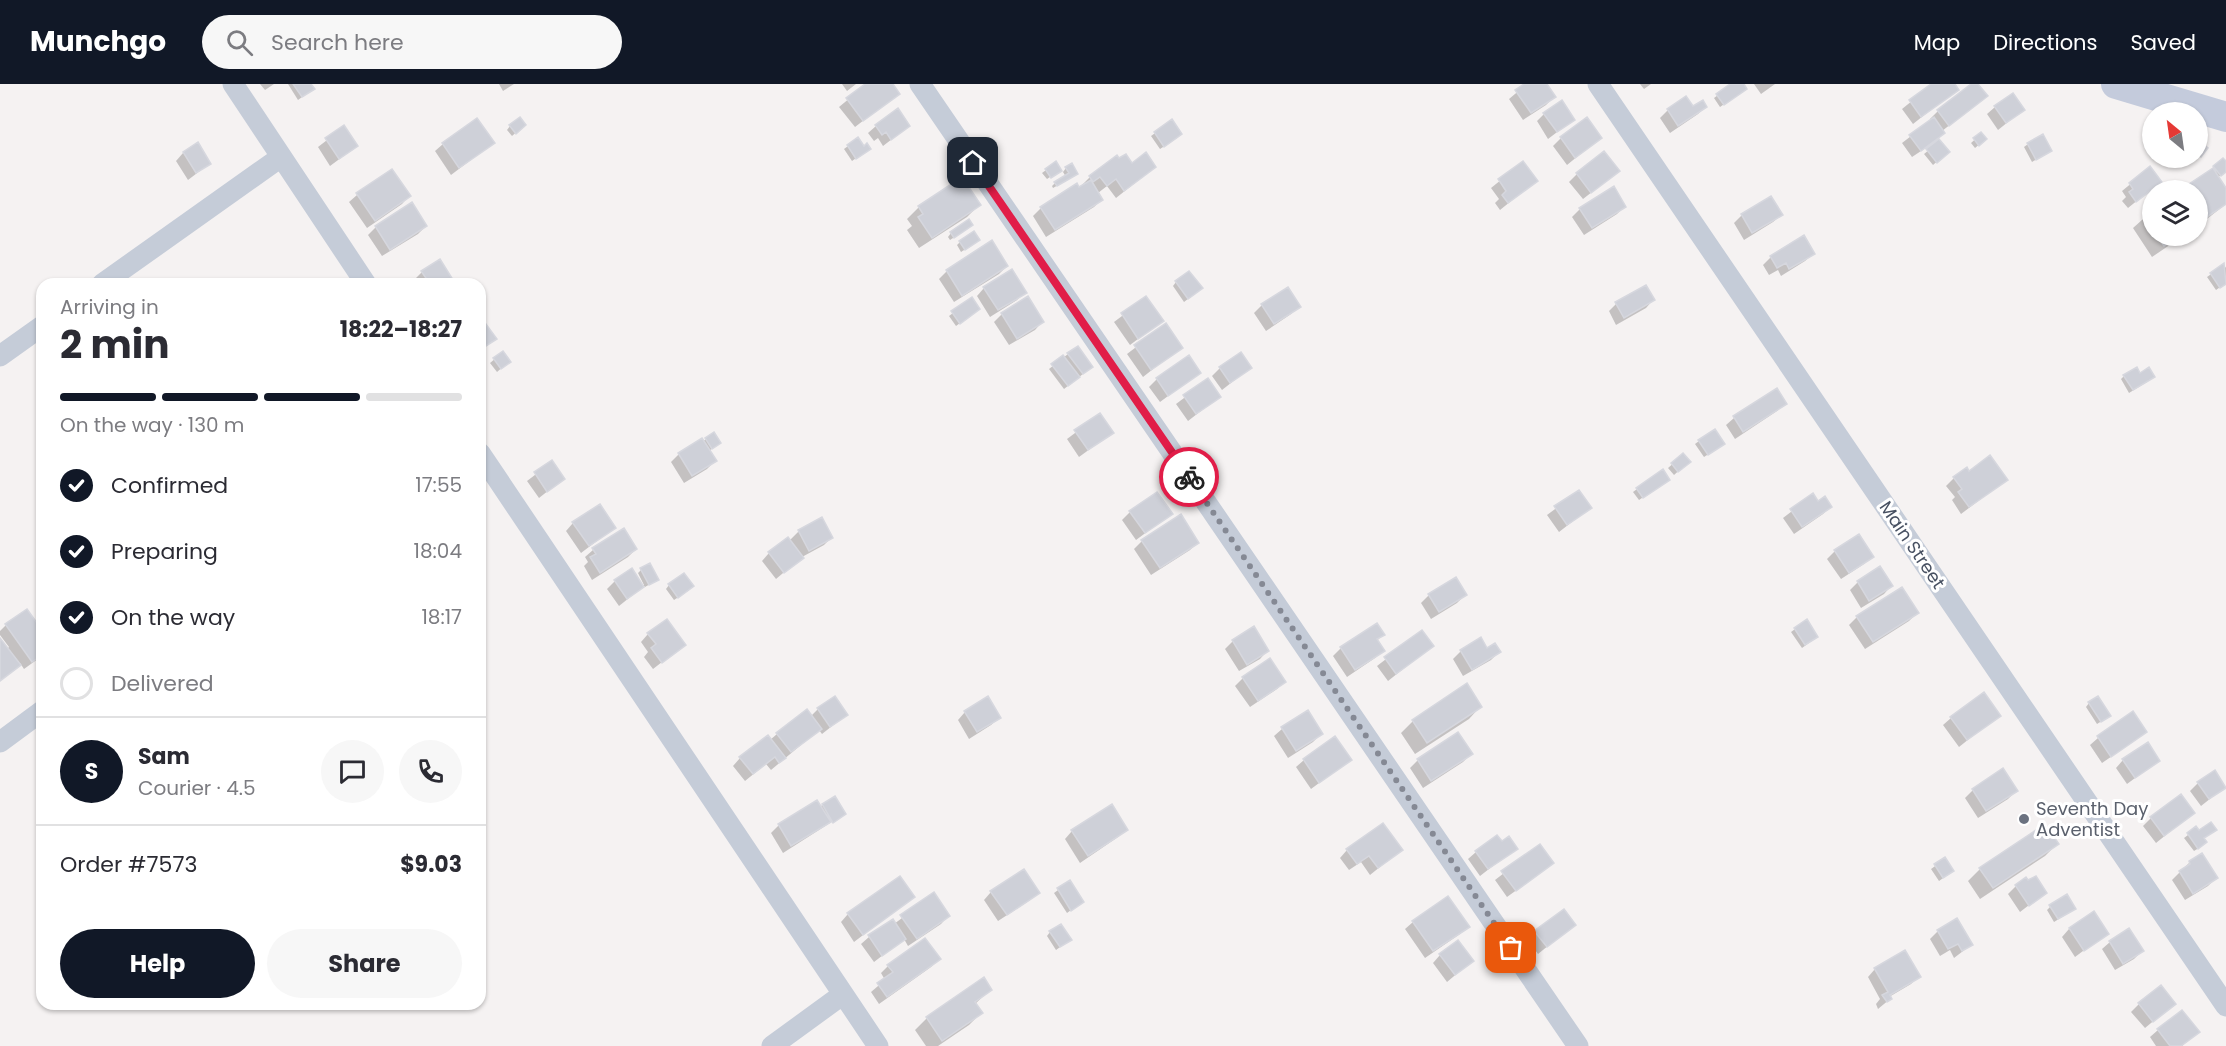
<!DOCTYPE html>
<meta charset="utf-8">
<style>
body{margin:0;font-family:Poppins,sans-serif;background:#f7f7f7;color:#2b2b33;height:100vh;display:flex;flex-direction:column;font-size:22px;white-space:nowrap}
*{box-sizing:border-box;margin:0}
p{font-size:20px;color:#7c7c81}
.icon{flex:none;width:33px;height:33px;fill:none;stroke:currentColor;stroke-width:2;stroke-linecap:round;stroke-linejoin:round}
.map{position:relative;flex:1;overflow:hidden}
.details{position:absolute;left:36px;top:194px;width:450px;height:732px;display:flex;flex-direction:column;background:#fff;border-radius:18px;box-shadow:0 2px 4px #0004}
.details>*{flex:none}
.needle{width:39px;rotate:331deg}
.controls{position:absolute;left:2142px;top:18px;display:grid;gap:12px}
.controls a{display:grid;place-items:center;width:66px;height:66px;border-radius:50%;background:#fff;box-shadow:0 2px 4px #0004;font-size:30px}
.pin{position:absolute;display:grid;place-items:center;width:51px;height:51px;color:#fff;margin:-26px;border-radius:12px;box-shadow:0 3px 9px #0006}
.courier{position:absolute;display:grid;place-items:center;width:60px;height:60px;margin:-30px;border:4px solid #e11d48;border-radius:50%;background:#fff;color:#222;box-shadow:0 2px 8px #0007}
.summary em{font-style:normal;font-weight:700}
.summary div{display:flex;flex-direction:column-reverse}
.summary{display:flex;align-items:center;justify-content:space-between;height:102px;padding:0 24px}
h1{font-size:39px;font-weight:700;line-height:45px}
.bar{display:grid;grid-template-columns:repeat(4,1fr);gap:9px 6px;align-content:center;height:72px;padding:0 24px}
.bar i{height:8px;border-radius:4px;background:#e1e1e2}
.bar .current{background:#111827}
.bar p{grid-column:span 4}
.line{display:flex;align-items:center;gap:15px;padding:0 24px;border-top:2px solid #e1e1e2}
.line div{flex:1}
.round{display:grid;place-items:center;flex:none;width:63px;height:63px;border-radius:32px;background:#f7f7f7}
ol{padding:0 24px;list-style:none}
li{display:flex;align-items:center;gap:18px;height:66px}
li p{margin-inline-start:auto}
li .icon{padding:6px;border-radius:50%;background:#111827;color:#fff;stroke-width:4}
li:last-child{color:#7c7c81}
li i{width:33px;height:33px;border:3px solid #e1e1e2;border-radius:50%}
.primary-button{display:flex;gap:12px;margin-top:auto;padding:12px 24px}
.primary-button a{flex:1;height:69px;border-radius:36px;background:#111827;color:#fff;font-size:24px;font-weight:700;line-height:69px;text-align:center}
.primary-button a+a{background:#f7f7f7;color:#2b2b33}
header{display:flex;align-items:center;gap:36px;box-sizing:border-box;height:84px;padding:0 30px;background:#111827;color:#fff}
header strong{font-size:28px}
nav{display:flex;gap:33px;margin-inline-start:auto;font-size:21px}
.search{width:420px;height:54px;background:#f7f7f7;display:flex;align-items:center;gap:15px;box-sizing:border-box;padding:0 21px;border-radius:33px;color:#7c7c81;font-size:22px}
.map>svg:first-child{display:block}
</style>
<header>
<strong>Munchgo</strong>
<div class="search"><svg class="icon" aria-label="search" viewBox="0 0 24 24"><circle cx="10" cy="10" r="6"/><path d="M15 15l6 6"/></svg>Search here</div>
<nav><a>Map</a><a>Directions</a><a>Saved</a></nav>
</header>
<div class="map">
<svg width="2226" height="962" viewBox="0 0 2226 962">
<rect width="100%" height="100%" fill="#f5f2f2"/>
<path fill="#0003" d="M260,0H274L265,6Z
M288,0H310L309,8L298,16Z
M499,0H514L503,7Z
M842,0H856L847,7Z
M867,0H891L898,10L855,43L839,23Z
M1527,0H1545L1554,13L1546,21L1523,36L1509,15Z
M1640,0H1651L1644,5Z
M1733,0H1742V8L1720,23L1714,14Z
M1754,0H1775L1761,10Z
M1933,0H1953L1957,5L1913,40L1902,25Z
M1973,0H1976L1978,19L1942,47L1943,49L1937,56L1948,68L1933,81L1924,70L1935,61L1933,59L1912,73L1902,59L1932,36L1930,35L1938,27Z
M1705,23L1698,30L1670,49L1660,34L1668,26Z
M1995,23L2023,26L1998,46L1987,30Z
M1544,30L1573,36L1548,55L1537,37Z
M1172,37L1177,54L1160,65L1151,52Z
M510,42L521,44L512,52L507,46Z
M876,42H909L883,62L878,54L874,57L868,49Z
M344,43L357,62L330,82L318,63Z
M1981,50V59L1975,64L1971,59Z
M1561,54H1600L1567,81L1553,62Z
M493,59L451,91L435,67L443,60Z
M2028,60L2050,67L2032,78L2024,63Z
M197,61L209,80L188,96L176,77L183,69Z
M848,62L863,64L869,65L852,77L844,65Z
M1116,73L1132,81L1155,83L1116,114L1107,102L1098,109L1101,116L1094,123L1046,153L1033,132L1041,124L1083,102L1082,101L1090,93Z
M2223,76L2226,80V87L2217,94L2226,107V120L2198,142V106H2183L2211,87Z
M1522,79L1536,97L1500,126L1495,119L1499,115L1491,104Z
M1066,84L1072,93L1053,104L1052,102L1055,99L1066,93L1063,88Z
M2150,84L2160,98L2128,124L2122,117L2126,113L2122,107Z
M1046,86L1059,87L1047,95L1042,89Z
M392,87L409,112L402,120L367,144L349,118L357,111Z
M1577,90L1610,94L1583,115L1569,98Z
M1613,104L1625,122L1617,130L1584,151L1572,133L1580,125Z
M979,121L967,133L919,164L907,146L912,142L907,135L919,123Z
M2152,127V152H2183L2152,173L2133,144Z
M1742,131H1781L1773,138L1744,156L1734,139Z
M426,142L418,150L382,172L368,151L376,143Z
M968,144L950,156L948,153L951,149Z
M1803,154L1813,170L1805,177L1781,192L1778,186L1769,191L1763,181L1771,173Z
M960,158L975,159L961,168L957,161Z
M2224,181L2226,184V199L2216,206L2207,193Z
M1007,182L999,190L954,218L939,195L947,187Z
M422,188L453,199L417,200L414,196Z
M1176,198L1197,208L1184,218L1173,202Z
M984,204L1025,208L1017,216L990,233L977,212Z
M1146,214L1162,237L1130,261L1114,238Z
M972,215L975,228L956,242L949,232Z
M1653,216L1646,224L1616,241L1609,227L1616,220Z
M1262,221L1299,222L1291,230L1266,247L1254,229Z
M1002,230L1042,238L1035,246L1009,261L994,238Z
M480,234L495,255L480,267Z
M1165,241L1181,263L1143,293L1127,270Z
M502,269L505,281L497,288L490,279Z
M1068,270L1088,286L1064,305L1049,285Z
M1220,284H1250L1222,306L1212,292Z
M1199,289L1160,318L1149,303L1157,295Z
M2140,291L2150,296L2129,309L2121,295L2124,292Z
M1208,296L1219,313L1188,337L1176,320Z
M1776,306L1785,319L1777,327L1735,355L1726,341L1734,334Z
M1099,331L1112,349L1079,373L1067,355Z
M714,351L719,359L709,367L715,377L707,385L684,399L671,378L679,370Z
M1699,357L1719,363L1704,373L1695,360Z
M1683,371L1685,381L1674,391L1668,384Z
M552,378L563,395L539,414L527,397Z
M1954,394L2006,396L1961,430L1952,416L1955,413L1946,402Z
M1664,399L1639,416L1633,408L1637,405Z
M1578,408L1590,424L1559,448L1547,431Z
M1813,411L1818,419L1830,423L1823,430L1794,450L1783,434Z
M1130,428L1171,430L1136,456L1122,436Z
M573,439L614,444L581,469L566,447Z
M623,446L636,465L628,473L592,496L584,482L588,478L585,473L593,466Z
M799,447L832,453L824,461L802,473L776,495L762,477L769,469L789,457Z
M1142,457L1198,458L1190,466L1151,491L1134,465Z
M1835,467L1872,472L1864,480L1841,495L1827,475Z
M1880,484L1891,502L1884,510L1861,524L1850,506L1857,499Z
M641,486L657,496L645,503L644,502L619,522L607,505L615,497L642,502L644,501L638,489Z
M669,501L689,506L674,516L666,505Z
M1429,511H1465L1457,519L1431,535L1421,519Z
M1917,529L1909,537L1865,565L1849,541L1857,533Z
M1806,537L1813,556L1802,564L1791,548Z
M6,541L42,549V572L24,585L20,579L0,597V556L7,565L9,563L0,551V547Z
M1421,548L1432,562L1388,597L1377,582Z
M648,550L684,561L653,585L644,573L648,568L641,558Z
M1383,550L1377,557L1383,567L1375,574L1347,593L1333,572L1341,564Z
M1480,555L1487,566L1499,568L1491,576L1463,592L1453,575L1461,567Z
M1233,557L1267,567L1260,575L1239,587L1225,565Z
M1270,576L1284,598L1277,605L1250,623L1235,602L1243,594Z
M1466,601L1480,623L1469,635L1415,670L1401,649L1413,637Z
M2089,619L2105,635L2097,640L2086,623Z
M818,625L846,631L822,650L819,646L771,686L766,680L745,697L733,682L740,674L770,656L777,650L811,632Z
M965,628L999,634L991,641L969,655L958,636Z
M1307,628L1321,650L1313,658L1288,674L1274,652L1282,645Z
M2133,630L2145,648L2137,655L2102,679L2090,661L2098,654Z
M1999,631L1959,663L1943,641L1951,634Z
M1471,670L1463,678L1423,704L1410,684L1418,676Z
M1304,676H1350L1311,705L1296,683Z
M2123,676L2158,677L2127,700L2116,684Z
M2198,699L2225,703L2201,722L2190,707Z
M1973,706L2016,707L2008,715L1978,734L1965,714Z
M823,721L844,730L783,769L771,749L779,741Z
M2193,729L2156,759L2143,742L2151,734Z
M2196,745L2203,755L2202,762L2194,767L2184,754Z
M1126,746L1118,753L1080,779L1065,755L1072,747Z
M1502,759L1516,764L1480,792L1468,775L1476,768Z
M2057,760L2045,772L1980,815L1968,797L1980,785Z
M1539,762L1544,786L1507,813L1495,796Z
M1347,766H1401L1370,791L1361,778L1349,786L1340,774Z
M1945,775L1949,790L1939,797L1931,785Z
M2190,778L2216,794L2208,802L2185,816L2172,796Z
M1069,798L1082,818L1067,829L1054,809Z
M2016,802L2045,809L2020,828L2008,810Z
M991,808H1038L1030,816L998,837L984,816Z
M933,811L948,832L941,840L908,862L904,855L874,878L861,860L869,853L894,840Z
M913,813L854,858L841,838L848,830Z
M2050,823L2070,828L2054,838L2047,826Z
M2094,829L2107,849L2075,873L2062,853L2069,845Z
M1957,836L1971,861L1954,874L1950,866L1940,872L1930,855L1938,847Z
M1413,838L1468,843L1460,850L1425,874L1405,845Z
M1574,841L1538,870L1528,856L1535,848Z
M1050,848L1070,856L1056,866L1047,852Z
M2110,858L2142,867L2134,875L2115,886L2102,865Z
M1440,871L1472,877L1447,898L1433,879Z
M939,875L931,883L879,920L871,908L885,896L881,889L888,882Z
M1875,885L1919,892L1911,900L1889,913L1890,915L1878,925L1876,920L1880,915L1868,893Z
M990,906L975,920L981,929L969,941L938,962H926L915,946L927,934Z
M2139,920H2174L2145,944L2131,928Z
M2158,946L2198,948L2182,962H2156L2150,953Z"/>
<path fill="#ced0d8" stroke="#d6d7de" stroke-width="1.5" d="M293,0H311L315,5L302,13Z
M865,0H893L900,10L863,37L846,14Z
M1524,0H1547L1556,13L1531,29L1515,6Z
M1730,0H1744L1747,5L1724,21L1716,10Z
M1931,0H1955L1959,6L1921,33L1909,16Z
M1971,0H1978L1988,12L1949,42L1937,26Z
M2013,9L2025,26L2006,39L1994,22Z
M1686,12L1693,22L1703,16L1707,23L1678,42L1667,25Z
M1562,16L1575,36L1557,48L1543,29Z
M898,24L910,42L891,56L886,48L882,51L875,41Z
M520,33L526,41L516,50L509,41Z
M1587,33L1602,54L1575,74L1560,53Z
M1934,33L1945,49L1921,67L1909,51Z
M477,34L495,59L459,84L442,59Z
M1172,35L1182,50L1164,63L1154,48Z
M344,41L358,62L339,75L325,54Z
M1981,48L1987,55L1979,62L1973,54Z
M2043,50L2052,67L2036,76L2027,59Z
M858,53L864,62L867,59L871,65L856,75L847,61Z
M1939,55L1950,68L1937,79L1926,65Z
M2199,57L2208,64L2201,73L2198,70Z
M198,58L211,80L196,89L183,68Z
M1604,67L1620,87L1591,109L1576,89Z
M1146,68L1156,83L1124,107L1116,95L1107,102L1100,93L1093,98L1089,92L1117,71L1119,74L1126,70L1132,79Z
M2223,74L2226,77V88L2221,92L2213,82Z
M1056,77L1062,87L1051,94L1045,85Z
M1523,77L1538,97L1508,119L1502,111L1506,107L1498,95Z
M1072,79L1078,90L1057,102L1054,98L1069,89L1065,83Z
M2150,82L2162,98L2136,118L2129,108L2133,105L2129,99Z
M2213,84L2226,104V120L2198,139V106H2180Z
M392,85L411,112L375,137L356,109Z
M962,93L981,121L932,154L918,133L923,130L918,122Z
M1091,96L1103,116L1055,146L1040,123L1077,99L1079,103Z
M1614,102L1626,123L1592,144L1579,124Z
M1771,112L1783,131L1752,149L1741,130Z
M412,118L427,142L390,166L375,142Z
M2152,125V144L2144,131Z
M969,135L973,141L954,154L950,148Z
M974,147L980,156L965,166L959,157Z
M1804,151L1815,170L1789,185L1786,179L1777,184L1770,172Z
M2157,152H2180L2164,162Z
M992,156L1008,182L962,212L946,186Z
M440,175L455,199L424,200L428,197L421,187Z
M2224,179L2226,200L2220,204L2210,189Z
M1012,185L1027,209L998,226L983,203Z
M1189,187L1203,204L1188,215L1175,197Z
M1646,201L1655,216L1624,234L1615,218Z
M1288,203L1301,223L1274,240L1261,220Z
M1028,212L1044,238L1017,255L1001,229Z
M1146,212L1164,237L1138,255L1121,229Z
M972,213L980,225L960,240L951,227Z
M480,232L497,255L486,262L483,258L480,261Z
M1166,239L1183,264L1151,286L1134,261Z
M1078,262L1093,283L1083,290L1067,269Z
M503,267L511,278L501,285L493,274Z
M1241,268L1252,284L1230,299L1219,283Z
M1063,271L1080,293L1068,302L1051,280Z
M1189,271L1201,289L1168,312L1156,294Z
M2137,283L2140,289L2149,283L2155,293L2133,306L2123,291Z
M1208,294L1221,313L1196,330L1183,311Z
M1777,304L1787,320L1743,348L1733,332Z
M1100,329L1114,349L1088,366L1074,346Z
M1715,345L1725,360L1708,371L1698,356Z
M714,348L721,359L712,365L705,354Z
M702,354L717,377L692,392L678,369Z
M1683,369L1691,378L1678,388L1671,379Z
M1990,371L2008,396L1969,423L1958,408L1962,405L1953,393L1967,383L1969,387Z
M552,376L565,395L547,408L534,388Z
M1663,385L1670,396L1643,414L1636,404Z
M1579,406L1592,424L1567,441L1554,422Z
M1157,408L1173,430L1145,449L1129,427Z
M1813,409L1818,417L1825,412L1832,423L1802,443L1790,425Z
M600,420L616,444L589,462L572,438Z
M1181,430L1199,459L1160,484L1141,456Z
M822,433L833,454L809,467L798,446Z
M624,444L637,465L600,489L590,473L596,470L592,464Z
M1859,450L1874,473L1849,489L1834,466Z
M788,453L804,474L784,489L768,468Z
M650,479L659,496L649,501L640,484Z
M1880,482L1893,502L1869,517L1857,497Z
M632,484L644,503L627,515L614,496Z
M684,489L694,502L678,514L668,500Z
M1456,493L1467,511L1439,528L1428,510Z
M1902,503L1919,529L1873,558L1856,532Z
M27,525L42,546V571L32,578L5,540Z
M667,535L686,561L662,579L651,564L656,560L647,549Z
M1807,535L1818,553L1805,561L1794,544Z
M1377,539L1385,551L1377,555L1385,567L1355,586L1340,563Z
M1254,542L1269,567L1247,581L1232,556Z
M1422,546L1434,562L1396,590L1384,573Z
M1481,553L1487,564L1495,559L1501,568L1472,586L1460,566Z
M0,554L21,581L0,597Z
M1270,574L1286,598L1258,617L1242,593Z
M1467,599L1482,623L1427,659L1412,636Z
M1984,608L2001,632L1967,656L1950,633Z
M835,612L848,631L830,643L817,624Z
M988,612L1001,634L977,648L964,627Z
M2098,612L2111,632L2101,638L2088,618Z
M807,625L822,645L791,668L776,649Z
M1308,626L1323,650L1296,667L1281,643Z
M2133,627L2147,648L2111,673L2097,652Z
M1458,648L1473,670L1431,697L1417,675Z
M768,651L786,674L779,679L775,673L753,690L739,673Z
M1335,652L1352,676L1319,699L1303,675Z
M2148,658L2160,677L2135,694L2122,675Z
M2003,684L2018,707L1986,727L1972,705Z
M2215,686L2226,704L2209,715L2197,698Z
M2181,710L2195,729L2164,752L2150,733Z
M835,712L846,730L833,739L822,720Z
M817,716L831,738L791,762L778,740Z
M1112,720L1128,746L1088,772L1071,746Z
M2211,738L2217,746L2204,754L2207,758L2198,765L2187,749L2196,742L2199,746Z
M1383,739L1403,766L1378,784L1369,772L1357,780L1346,765Z
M2045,740L2059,760L1993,804L1979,784Z
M1497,751L1502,757L1509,752L1518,765L1488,785L1475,767Z
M1540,760L1554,779L1516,807L1501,787Z
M2202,769L2218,794L2193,810L2179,787L2190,780L2189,777Z
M1945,773L1954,787L1943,794L1934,780Z
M1024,785L1040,809L1007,831L990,807Z
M900,792L915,813L863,851L847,829Z
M2036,792L2047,809L2029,822L2015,801L2026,793L2028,796Z
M1070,796L1084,818L1071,827L1057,804Z
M934,808L950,832L917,855L900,831Z
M2067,810L2076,825L2058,835L2049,821Z
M1448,812L1470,843L1433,867L1412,837Z
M1564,825L1576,841L1547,863L1534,847Z
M2094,827L2109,850L2084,867L2069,844Z
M1957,834L1973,861L1962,867L1958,860L1948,865L1937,846Z
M893,835L906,855L882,872L868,851Z
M1061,840L1072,856L1060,863L1049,847Z
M2129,844L2144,867L2123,880L2109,857Z
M925,854L941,875L887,913L877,899L893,888L887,881Z
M1458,856L1474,877L1455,891L1439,870Z
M1905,866L1921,893L1890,911L1892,915L1887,918L1882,911L1888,908L1874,884Z
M984,893L992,906L975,918L983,929L942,957L926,933Z
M2161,901L2176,920L2153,938L2138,919Z
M2182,926L2200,948L2181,962H2170L2157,945Z"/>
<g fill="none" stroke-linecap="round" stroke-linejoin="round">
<path stroke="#c5ccd8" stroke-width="21" d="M233,0L366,200
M920,0L1578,962
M1598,0L2226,922
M102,200L281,73
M0,272L42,242
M480,369L878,962
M0,658L42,627
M772,962L842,911"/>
<path stroke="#c4cbdc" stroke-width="30" d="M2116,0L2226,33"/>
</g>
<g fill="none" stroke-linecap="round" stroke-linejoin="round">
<path stroke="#858994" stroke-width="6" stroke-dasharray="0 10.8" d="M1189,393L1511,864"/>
<path stroke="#e11d48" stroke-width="8" d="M973,79L1189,393"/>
</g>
<circle fill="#6b7280" stroke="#fff" stroke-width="2" cx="2024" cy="735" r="6"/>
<g text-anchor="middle" stroke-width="6" stroke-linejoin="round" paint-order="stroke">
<g font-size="18" fill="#485162" stroke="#fff">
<text transform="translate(1912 461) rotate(56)" y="6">Main Street</text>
</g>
<g font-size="18" fill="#5b616d" stroke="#fff" text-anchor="start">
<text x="2036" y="731">Seventh Day<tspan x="2036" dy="21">Adventist</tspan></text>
</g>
</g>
</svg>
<div class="controls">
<a><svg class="needle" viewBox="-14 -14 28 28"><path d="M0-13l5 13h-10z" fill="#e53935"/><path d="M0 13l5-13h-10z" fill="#7c7c81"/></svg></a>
<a><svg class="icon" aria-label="layers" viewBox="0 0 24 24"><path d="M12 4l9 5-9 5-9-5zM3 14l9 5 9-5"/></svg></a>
</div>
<div class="pin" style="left:1511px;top:864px;background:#ea580c"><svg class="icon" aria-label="bag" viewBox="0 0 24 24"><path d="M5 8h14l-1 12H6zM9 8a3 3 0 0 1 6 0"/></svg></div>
<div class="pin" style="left:973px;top:79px;background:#1f2937"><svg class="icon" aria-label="home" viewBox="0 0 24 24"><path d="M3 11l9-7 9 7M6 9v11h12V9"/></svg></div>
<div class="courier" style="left:1189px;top:393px"><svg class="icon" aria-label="bike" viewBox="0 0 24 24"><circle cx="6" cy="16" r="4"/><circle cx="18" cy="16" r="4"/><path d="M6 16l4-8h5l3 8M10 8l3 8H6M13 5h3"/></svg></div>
<section class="details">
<div class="summary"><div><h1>2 min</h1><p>Arriving in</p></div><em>18:22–18:27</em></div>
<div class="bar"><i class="current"></i><i class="current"></i><i class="current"></i><i></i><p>On the way · 130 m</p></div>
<ol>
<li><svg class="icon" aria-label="check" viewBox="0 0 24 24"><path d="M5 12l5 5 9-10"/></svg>Confirmed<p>17:55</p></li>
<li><svg class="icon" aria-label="check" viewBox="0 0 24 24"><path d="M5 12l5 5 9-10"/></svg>Preparing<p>18:04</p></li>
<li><svg class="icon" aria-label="check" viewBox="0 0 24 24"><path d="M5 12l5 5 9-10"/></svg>On the way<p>18:17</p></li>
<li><i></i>Delivered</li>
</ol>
<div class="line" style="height:108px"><b class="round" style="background:#111827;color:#fff">S</b><div><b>Sam</b><p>Courier · 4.5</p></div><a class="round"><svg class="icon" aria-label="chat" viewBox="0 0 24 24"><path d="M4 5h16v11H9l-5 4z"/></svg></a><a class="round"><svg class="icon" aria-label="phone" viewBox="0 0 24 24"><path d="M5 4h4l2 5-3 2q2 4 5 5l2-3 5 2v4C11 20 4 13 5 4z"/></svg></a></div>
<div class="line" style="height:78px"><div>Order #7573</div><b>$9.03</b></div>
<div class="primary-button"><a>Help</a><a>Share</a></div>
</section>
</div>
